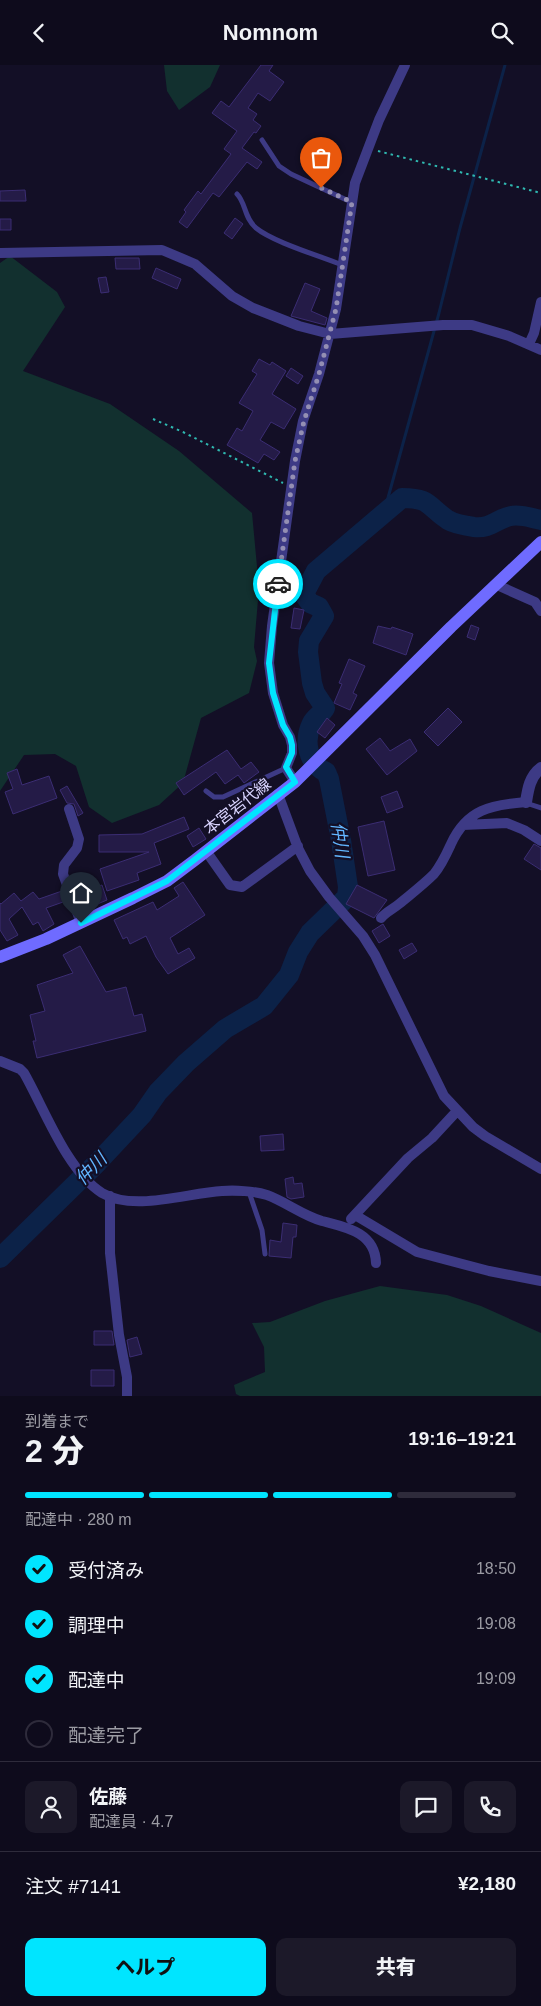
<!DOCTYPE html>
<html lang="ja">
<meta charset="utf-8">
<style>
body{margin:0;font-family:Helvetica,"Noto Sans JP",sans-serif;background:#1c1929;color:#f1f3f6;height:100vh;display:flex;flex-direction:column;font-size:19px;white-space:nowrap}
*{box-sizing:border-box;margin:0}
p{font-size:16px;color:#9b9ba3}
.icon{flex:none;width:28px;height:28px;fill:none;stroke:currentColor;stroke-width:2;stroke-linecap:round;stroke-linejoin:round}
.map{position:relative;height:1331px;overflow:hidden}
.panel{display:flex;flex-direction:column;background:#0e0b1c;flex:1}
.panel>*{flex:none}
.pin{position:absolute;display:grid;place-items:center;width:42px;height:42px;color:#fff;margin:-51px -21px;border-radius:50% 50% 50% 0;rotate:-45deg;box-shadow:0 0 5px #0007}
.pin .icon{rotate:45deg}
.courier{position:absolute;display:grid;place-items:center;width:50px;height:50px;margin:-25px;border:4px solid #00e5ff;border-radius:50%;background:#fff;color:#222;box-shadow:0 1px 6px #0007}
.headline em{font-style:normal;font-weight:800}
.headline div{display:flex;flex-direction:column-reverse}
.headline{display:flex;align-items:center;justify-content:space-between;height:85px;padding:0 25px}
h1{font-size:32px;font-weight:800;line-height:38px}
.bar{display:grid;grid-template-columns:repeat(4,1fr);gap:8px 5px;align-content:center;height:60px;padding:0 25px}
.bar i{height:6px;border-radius:4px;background:#2e2b3b}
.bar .on{background:#00e5ff}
.bar p{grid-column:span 4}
.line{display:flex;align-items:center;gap:12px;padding:0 25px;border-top:1px solid #2e2b3b}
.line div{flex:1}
.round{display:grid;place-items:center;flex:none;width:52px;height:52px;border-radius:10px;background:#1c1929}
ol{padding:0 25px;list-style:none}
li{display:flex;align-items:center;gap:15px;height:55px}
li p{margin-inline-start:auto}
li .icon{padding:5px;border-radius:50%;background:#00e5ff;color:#111;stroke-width:4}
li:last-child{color:#9b9ba3}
li i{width:28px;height:28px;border:2px solid #2e2b3b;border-radius:50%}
.button{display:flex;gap:10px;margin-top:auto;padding:10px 25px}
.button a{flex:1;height:58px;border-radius:10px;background:#00e5ff;color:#111;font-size:20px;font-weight:800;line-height:58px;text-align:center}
.button a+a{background:#1c1929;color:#f1f3f6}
header{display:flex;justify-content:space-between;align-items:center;height:65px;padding:0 25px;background:#0e0b1c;font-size:22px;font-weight:800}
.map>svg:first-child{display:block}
</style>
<header><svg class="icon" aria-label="back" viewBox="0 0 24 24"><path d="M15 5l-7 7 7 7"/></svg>Nomnom<svg class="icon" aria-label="search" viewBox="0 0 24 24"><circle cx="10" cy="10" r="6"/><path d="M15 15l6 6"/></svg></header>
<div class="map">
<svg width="541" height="1331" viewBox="0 0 541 1331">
<rect width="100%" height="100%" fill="#130f26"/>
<path fill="#12302f" d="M164,0H220L210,22L179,45L167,26Z
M10,191L57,227L65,242L23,306L110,339L179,386L252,448L259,523L254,582L257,596L249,628L201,653L183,718L159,740L112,758L89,742L76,701L55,689L24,690L0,726V198Z
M380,1221L447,1230L481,1241L541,1268V1331H240L236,1329L234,1320L265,1307L264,1282L252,1258L270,1257L325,1236Z"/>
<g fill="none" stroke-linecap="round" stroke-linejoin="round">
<path stroke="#0c2248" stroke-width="3" d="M402,433L386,440L439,248L460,163L505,0"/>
<path stroke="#0c2248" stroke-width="20" d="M0,1193L98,1097L142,1050L158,1027L186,998L225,964L264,941L289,910L298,887L310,868L347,832L348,822L341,775L329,714L326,707C308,699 303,676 312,658C315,652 322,649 325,643L315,628L312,618L308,587L309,576L324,551L319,542L310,538L305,531L306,525L316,506L402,433C431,433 427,441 448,455C455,459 467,461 474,462C491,464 496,454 511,451C521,449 531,453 541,455"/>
</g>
<path fill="#241b47" stroke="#3b2d73" d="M261,0H273L269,6L284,17L270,36L258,28L248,43L257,49L253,55L261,61L256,68L254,67L242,83L262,97L257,104L247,97L219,132L213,128L187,163L179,157L186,147L184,145L198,126L201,129L231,89L224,84L237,66L212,48L221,36L229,42Z
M25,125L26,136H0V126Z
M235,153L243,159L232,174L224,168Z
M0,154H11V165H0Z
M115,193H139L140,204H116Z
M156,203L181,214L177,224L152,213Z
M106,212L109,227L101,228L98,213Z
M305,218L320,224L311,246L327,253L325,260L291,251Z
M259,294L270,300L272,297L286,306L272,329L296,344L284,364L271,357L260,375L280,387L274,395L264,389L258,398L227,380L237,363L242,366L253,346L239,338L257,309L252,306Z
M291,303L303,311L298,319L286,311Z
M294,543L304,545L300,564L291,563Z
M471,560L479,563L475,575L467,572Z
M378,561L391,564L392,562L413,569L406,590L373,578Z
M349,594L365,601L353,628L357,630L350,645L334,638L342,619L339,618Z
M448,643L462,657L438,681L424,667Z
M327,653L335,660L325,673L317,667Z
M380,673L390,686L410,674L417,686L387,710L366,684Z
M227,685L241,704L251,697L259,707L244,718L238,710L225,719L216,707L184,730L176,718Z
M17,704L22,720L49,711L57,733L13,749L5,727L13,724L7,708Z
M67,721L83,748L78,751L74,739L67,738L60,725Z
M397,726L403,742L387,748L381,732Z
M184,752L189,764L154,778L161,799L137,808L139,815L107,826L100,804L149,787H99V770L142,769Z
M384,756L395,805L368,811L358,762Z
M199,763L206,774L193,782L187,771Z
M534,779L541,783V805L524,794Z
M183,817L205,850L170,873L178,889L189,883L195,893L168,909L156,892L146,871L130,879L127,872L123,874L114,855L153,837L157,845L179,831L174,823Z
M102,820L107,835L83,845L77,828Z
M357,820L387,835L374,853L346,839Z
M62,826L66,836L46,843L54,859L43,866L38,857L33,860L22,842L9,854L18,870L7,876L0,865V838L1,839L14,828L21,836L33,827L39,834Z
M383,859L390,871L379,878L372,866Z
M412,878L417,886L404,894L399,885Z
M80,881L106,927L126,922L134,951L142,949L146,966L37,993L33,976H36L30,950L45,946L37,920L73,908L63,890Z
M283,1069L284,1085L261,1086L260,1071Z
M293,1112L294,1119L302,1118L304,1132L291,1134L287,1132L285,1114Z
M283,1158L297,1160L296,1172H293L291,1193L269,1191L270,1175L281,1177Z
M94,1266H112L114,1280H94Z
M137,1272L142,1289L130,1292L127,1275Z
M91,1305H114V1321H91Z"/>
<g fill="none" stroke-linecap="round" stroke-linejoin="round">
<path stroke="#2fb8b0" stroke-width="2" stroke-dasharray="2.5 4" stroke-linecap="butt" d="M378,86L541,128
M153,354L183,367L283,418"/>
<path stroke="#3d3a85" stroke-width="5" d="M262,75L279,101L291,109L351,137
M237,129C246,138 244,153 256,163C273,177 320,191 342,200
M206,726L214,732H223L286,703
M526,738L541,743
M249,1127L262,1165L265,1189"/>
<path stroke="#3d3a85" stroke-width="10" d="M0,188L162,185L195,199L232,231L253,243L299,261L330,269L443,260H472L509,271L541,285
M529,279L534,268L541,237
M497,520L535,537L541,546
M295,717L286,703L292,688V680L290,672L283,660L273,628L269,598L272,561L295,396L303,356L319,309L336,244L355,118L379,55L405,0
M278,729L298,783L310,806L329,832L363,871L375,890L444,1031L473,1062L485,1071L541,1104
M69,744L79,774L77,783L64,800L63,809L81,858
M463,760L507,758L524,765L541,776
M206,786L230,820L242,822L298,781
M381,853C386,847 393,844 399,839C411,829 423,820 434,809C442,799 446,790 451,779C467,744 491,740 526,737
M0,996L20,1004L24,1008C44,1043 67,1106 102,1128C134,1147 187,1128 222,1126C235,1125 254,1126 267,1130C286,1137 302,1150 322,1156C345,1162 375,1167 376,1198
M110,1131V1188L119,1270L127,1312V1331
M355,1150L417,1187L489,1206L541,1216
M351,1154L408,1093L432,1073L457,1046"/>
<path stroke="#3d3a85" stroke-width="12" d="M526,737C528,724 530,711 541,703"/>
<path stroke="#6f6bff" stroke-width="12" d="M0,892L46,874L133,833L167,816L195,795L295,717L451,562L541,477"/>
</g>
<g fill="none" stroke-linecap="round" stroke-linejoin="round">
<path stroke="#948fb3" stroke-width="5" stroke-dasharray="0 9" d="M278,519L295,396L304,356L319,309L336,244L352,137L321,123"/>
<path stroke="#00e5ff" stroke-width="6" d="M81,858L167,816L295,717L286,702L292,688V680L290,672L283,660L273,628L269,598L278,519"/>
</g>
<g text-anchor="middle" stroke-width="4.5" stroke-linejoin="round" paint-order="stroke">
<g font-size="16" fill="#d9d4ff" stroke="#130f26">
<text transform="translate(237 741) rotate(-38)" y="6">本宮岩代線</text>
</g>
<g font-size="18" font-style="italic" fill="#62b6ff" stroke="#130f26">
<text transform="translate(340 775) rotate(82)" y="6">仲川</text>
<text transform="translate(91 1104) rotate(-46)" y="6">仲川</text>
</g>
</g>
</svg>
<div class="pin" style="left:321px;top:123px;background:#ea580c"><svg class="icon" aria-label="bag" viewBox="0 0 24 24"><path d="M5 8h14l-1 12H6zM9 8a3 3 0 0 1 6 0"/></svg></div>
<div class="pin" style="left:81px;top:858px;background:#1f2937"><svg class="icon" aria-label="home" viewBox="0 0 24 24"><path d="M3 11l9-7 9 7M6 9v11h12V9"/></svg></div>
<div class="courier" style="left:278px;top:519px"><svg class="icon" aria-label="car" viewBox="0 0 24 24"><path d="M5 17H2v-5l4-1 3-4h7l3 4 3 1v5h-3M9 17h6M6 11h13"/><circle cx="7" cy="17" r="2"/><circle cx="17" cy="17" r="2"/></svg></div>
</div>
<section class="panel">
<div class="headline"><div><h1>2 分</h1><p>到着まで</p></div><em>19:16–19:21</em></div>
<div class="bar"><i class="on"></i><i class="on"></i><i class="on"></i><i></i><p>配達中 · 280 m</p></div>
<ol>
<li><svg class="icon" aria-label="check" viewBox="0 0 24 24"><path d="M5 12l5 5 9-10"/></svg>受付済み<p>18:50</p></li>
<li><svg class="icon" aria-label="check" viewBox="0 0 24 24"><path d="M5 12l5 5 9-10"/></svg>調理中<p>19:08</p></li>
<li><svg class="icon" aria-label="check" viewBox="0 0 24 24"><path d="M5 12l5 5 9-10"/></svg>配達中<p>19:09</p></li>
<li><i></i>配達完了</li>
</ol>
<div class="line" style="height:90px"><a class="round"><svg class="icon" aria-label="person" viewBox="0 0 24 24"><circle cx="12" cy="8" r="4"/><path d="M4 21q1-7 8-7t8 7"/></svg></a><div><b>佐藤</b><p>配達員 · 4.7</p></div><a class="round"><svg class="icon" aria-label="chat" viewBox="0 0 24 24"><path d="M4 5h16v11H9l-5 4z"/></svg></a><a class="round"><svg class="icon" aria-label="phone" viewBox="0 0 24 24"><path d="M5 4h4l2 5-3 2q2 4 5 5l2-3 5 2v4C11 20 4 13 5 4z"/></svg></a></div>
<div class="line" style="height:65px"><div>注文 #7141</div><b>¥2,180</b></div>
<div class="button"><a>ヘルプ</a><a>共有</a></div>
</section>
